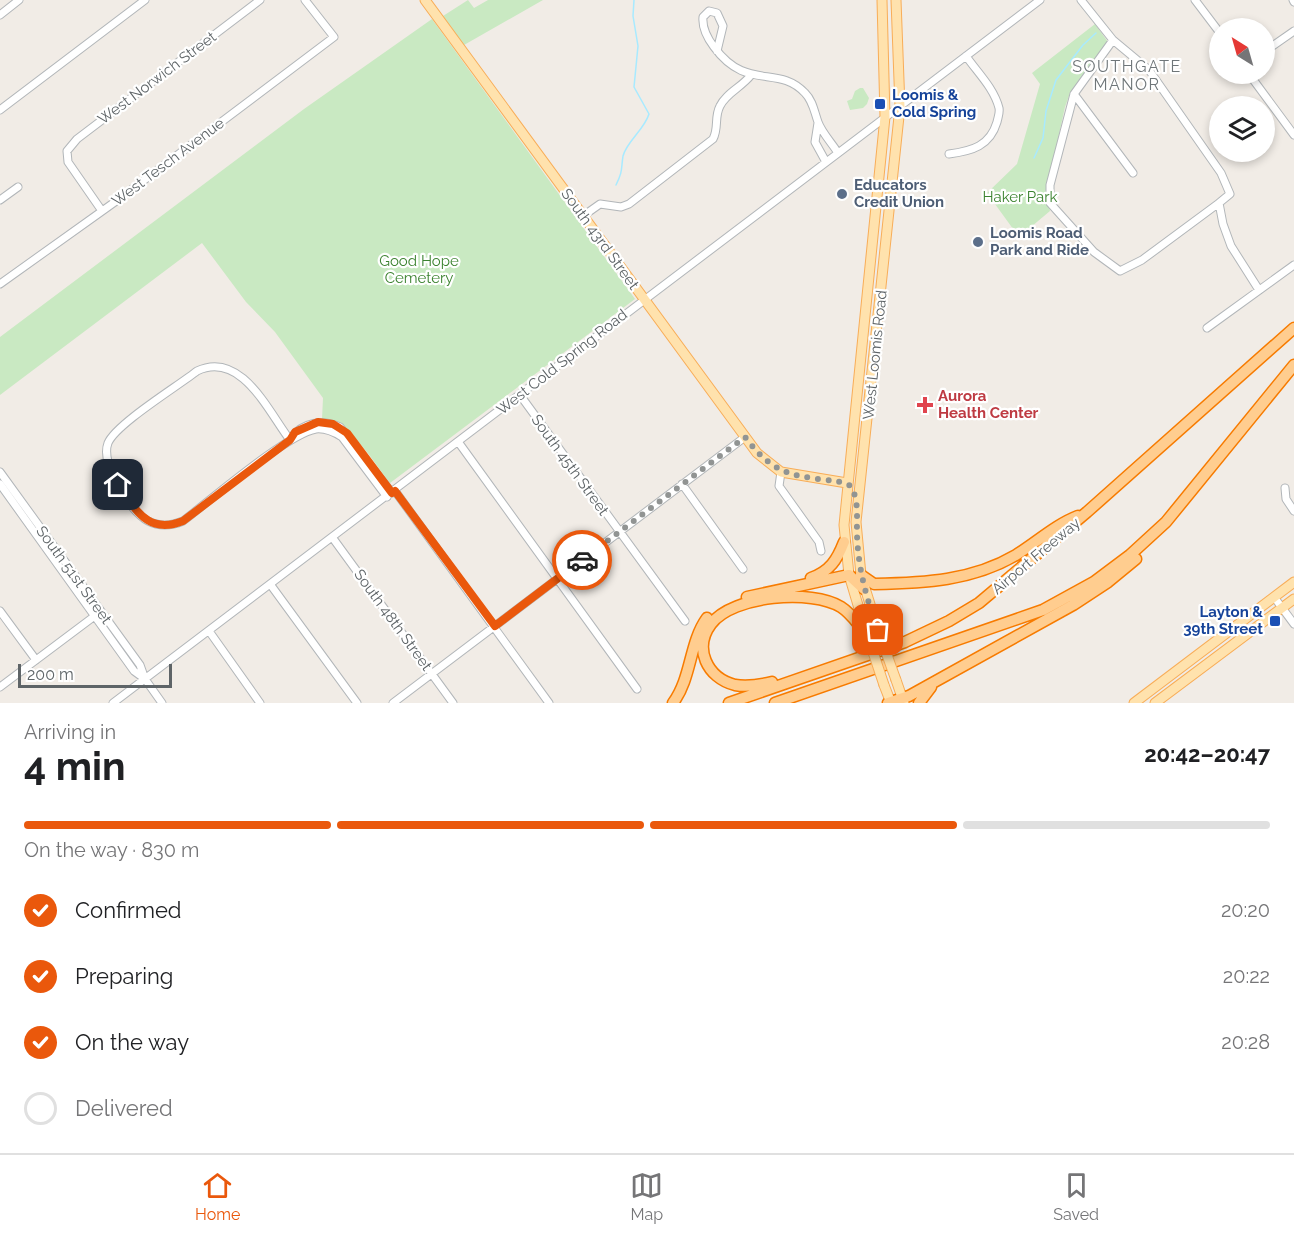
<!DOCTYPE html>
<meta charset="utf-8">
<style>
body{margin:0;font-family:Raleway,sans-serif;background:#f2f2f2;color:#202124;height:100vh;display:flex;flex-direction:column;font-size:22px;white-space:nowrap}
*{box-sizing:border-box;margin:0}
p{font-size:20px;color:#757577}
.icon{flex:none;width:33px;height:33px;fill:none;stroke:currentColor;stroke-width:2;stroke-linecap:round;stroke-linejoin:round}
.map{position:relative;height:703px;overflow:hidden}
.panel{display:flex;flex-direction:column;background:#fff;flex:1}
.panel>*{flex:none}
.needle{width:39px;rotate:323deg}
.fabs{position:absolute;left:1209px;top:18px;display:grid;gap:12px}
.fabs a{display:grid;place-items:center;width:66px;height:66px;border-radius:50%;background:#fff;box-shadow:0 3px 9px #0003;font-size:30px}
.scale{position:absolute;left:18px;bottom:15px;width:154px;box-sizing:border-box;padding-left:6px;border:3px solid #5e6467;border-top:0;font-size:16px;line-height:21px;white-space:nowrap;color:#5e6467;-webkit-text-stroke:4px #fff;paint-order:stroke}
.pin{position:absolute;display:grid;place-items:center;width:51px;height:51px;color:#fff;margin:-26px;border-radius:12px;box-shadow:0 3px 9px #0006}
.courier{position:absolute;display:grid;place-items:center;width:60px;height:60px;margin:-30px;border:4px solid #ea580c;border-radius:50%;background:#fff;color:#222;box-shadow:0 2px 8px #0007}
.head em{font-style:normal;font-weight:700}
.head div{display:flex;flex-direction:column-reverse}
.head{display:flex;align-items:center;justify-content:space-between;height:102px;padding:0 24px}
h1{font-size:39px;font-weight:700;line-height:45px}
.bar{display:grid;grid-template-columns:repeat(4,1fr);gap:9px 6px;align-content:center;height:72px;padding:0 24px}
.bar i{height:8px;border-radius:4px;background:#e0e0e0}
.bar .active{background:#ea580c}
.bar p{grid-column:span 4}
ol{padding:0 24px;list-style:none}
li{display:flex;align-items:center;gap:18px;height:66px}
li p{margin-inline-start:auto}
li .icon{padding:6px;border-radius:50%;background:#ea580c;color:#fff;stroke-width:4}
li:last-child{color:#757577}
li i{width:33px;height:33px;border:3px solid #e0e0e0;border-radius:50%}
.tab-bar{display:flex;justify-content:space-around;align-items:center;height:84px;border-top:2px solid #e0e0e0;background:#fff;font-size:16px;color:#757577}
.tab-bar a{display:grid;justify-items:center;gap:3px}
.tab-bar .active{color:#ea580c}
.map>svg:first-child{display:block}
</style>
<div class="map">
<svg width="1294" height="703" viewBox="0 0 1294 703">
<rect width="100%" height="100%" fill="#f1ece6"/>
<path fill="#c9e9c2" d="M468,0L474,8L488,0H543L464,45L443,16Z
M432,19L635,299L390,483C371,459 353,425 322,419L323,398L275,332L246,302L202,243L0,395V337L304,109Z
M1095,24L1108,42L1070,93L1065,107L1046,193L1050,211L1019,237L987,193L1017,164L1040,84L1032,73Z
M860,88H863L869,98L867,104L863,108L850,110L847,101L852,99L855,91Z"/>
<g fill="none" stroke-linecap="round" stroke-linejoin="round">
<path stroke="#a8eaff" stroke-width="1.5" d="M1034,158L1043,138L1046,111L1056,80L1083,45L1096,33
M616,185C623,171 621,169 623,156C627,141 644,130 649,114L634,87L638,46L633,16L634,0"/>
<defs>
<path id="minor" d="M1081,0L1113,40L1149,70L1221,173L1230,194L1219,203L1223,224L1231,246L1259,290
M1195,0L1220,33
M1293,0L1294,2
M0,15L19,0
M1113,40L1074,94L1050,185V203L1094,252L1120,271L1142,260L1219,203
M717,51L723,26L717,13L709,11L703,17C702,27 708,39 714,47C747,92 778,64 805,93C813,101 814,111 818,122C822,133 832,143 838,153
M1264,52L1294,31
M1249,74L1294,135
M1074,94L1133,173
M0,110L145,0
M818,123L815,142L826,162
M949,154C972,151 990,146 997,122C998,117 1000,113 999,108C994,88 977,72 966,56
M0,200L18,187
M102,211L68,162L67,151L77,139L260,0
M583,216L600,204L621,207L629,204L713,139C719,128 714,117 720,106C726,93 742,87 751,75
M0,284L119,199L334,37L305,0
M1207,328L1294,265
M520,395L685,621
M291,438C303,422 323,419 340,427L392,493
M290,440C268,411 241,350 197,371C178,386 116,424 108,443C100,464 129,511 148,521C160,527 171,526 183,521C211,500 287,434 316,429C326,428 334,432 342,437L387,497
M459,443L637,689
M0,472L140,665L145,679
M781,472L779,486L819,542L821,551
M0,484L134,671L145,679L162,703
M682,484L743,569
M1285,488L1286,499L1294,511
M395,491L549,703
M332,537L453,703
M270,584L357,703
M1274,597L1294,624
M0,611L36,660
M209,631L260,703
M0,687L96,615
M113,703L1040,0
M393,703L745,437"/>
<path id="major" d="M425,0L757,453L781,472L847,483
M878,630L861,575L856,522L900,107L896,0
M866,632L849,575L844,525L885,117L882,0
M896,680L904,703
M884,685L891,703
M1134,703L1294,582
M1155,703L1294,599"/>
<path id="highway" d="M861,575L874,584C924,583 972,581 1016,555C1037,542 1055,525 1078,516
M811,578C830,571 837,560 844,542
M747,597L849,575L864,589
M772,682C760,685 747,687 735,685C707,678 693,648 711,624C733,595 812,589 841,607C852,614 858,625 867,634
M673,703C692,677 689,643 707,618
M729,703L905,642L949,621L979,603L1087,512L1294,328
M775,703L1043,610L1094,582L1130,555L1166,522L1294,365
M888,703L909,696L1073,605L1108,582L1136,559
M919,703L931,687"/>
</defs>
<use href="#minor" stroke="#b2b6b9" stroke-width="9"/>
<use href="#major" stroke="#f8ad58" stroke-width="11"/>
<use href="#highway" stroke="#f77b00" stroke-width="13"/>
<use href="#minor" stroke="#fff" stroke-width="7"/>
<use href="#major" stroke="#ffe2ad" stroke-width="9"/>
<use href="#highway" stroke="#ffcd8f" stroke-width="10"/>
<defs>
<path id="major-bridge" d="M878,630L896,680
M867,634L884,685"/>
</defs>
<use href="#major-bridge" stroke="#f8ad58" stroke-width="11" stroke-linecap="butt"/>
<use href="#major-bridge" stroke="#ffe2ad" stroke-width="9"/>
</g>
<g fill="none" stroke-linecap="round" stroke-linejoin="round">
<path stroke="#919493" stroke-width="6" stroke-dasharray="0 10.8" d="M582,560L745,437C777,480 798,475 847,483C858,492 857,510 857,523C856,560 865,595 878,630"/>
<path stroke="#ea580c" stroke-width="8" d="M118,485C136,510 148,535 183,521L290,440L295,432L318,422L333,424L347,433L392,493L395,491L495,626L582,560"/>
</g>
<g fill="#1a4fb4" stroke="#fff" stroke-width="2">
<rect x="874" y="98" width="12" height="12" rx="3"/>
<rect x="1269" y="615" width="12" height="12" rx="3"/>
</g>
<g fill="#5c6f8a" stroke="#fff" stroke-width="2">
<circle cx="842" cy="194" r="6"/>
<circle cx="978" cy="242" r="6"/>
</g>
<path fill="#e0444e" stroke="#fff" stroke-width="2" d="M922 396h6v6h6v6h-6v6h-6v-6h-6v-6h6z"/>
<g text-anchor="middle" stroke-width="4.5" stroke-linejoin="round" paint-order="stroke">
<g font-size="15" fill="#5e6467" stroke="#fff">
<text transform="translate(157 78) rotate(-37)" y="5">West Norwich Street</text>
<text transform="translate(168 162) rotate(-37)" y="5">West Tesch Avenue</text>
<text transform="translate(600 239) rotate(54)" y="5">South 43rd Street</text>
<text transform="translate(875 355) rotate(-84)" y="5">West Loomis Road</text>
<text transform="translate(562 362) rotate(-38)" y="5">West Cold Spring Road</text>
<text transform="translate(570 465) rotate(54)" y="5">South 45th Street</text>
<text transform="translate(1036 556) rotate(-40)" y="5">Airport Freeway</text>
<text transform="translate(74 575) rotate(54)" y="5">South 51st Street</text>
<text transform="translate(393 620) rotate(54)" y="5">South 48th Street</text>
</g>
<g font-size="15" font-weight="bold" fill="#164399" stroke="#fff" text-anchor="start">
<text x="892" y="100">Loomis &amp;<tspan x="892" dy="17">Cold Spring</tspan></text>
<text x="1263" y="617" text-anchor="end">Layton &amp;<tspan x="1263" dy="17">39th Street</tspan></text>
</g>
<g font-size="15" font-weight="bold" fill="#4e5e75" stroke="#fff" text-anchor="start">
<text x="854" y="190">Educators<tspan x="854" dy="17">Credit Union</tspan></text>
<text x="990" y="238">Loomis Road<tspan x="990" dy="17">Park and Ride</tspan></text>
</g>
<g font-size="15" fill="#3c8330" stroke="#fff">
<text x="1020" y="202">Haker Park</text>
<text x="419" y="266">Good Hope<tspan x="419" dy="17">Cemetery</tspan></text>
</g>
<g font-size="15" font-weight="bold" fill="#be3a42" stroke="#fff" text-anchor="start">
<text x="938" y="401">Aurora<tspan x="938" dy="17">Health Center</tspan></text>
</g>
<g font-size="16" letter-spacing="1.5" fill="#6f7679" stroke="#fff">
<text x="1127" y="72">SOUTHGATE<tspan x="1127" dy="18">MANOR</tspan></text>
</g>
</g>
</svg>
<div class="fabs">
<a><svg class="needle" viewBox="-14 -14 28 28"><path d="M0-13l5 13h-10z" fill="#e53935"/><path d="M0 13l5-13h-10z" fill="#757577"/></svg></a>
<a><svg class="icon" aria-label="layers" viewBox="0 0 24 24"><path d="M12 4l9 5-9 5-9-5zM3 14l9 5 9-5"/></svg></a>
</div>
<div class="scale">200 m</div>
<div class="pin" style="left:878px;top:630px;background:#ea580c"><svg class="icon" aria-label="bag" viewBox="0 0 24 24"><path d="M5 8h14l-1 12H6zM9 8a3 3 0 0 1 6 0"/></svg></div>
<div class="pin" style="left:118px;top:485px;background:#1f2937"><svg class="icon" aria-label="home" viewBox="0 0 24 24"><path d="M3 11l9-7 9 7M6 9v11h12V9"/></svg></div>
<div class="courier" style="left:582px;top:560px"><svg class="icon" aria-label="car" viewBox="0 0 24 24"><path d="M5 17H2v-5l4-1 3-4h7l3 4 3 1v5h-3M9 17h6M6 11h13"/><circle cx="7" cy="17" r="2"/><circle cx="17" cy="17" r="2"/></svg></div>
</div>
<section class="panel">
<div class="head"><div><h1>4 min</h1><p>Arriving in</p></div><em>20:42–20:47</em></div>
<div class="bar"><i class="active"></i><i class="active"></i><i class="active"></i><i></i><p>On the way · 830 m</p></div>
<ol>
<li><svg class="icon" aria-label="check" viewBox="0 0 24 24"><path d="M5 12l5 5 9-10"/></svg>Confirmed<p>20:20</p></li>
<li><svg class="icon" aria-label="check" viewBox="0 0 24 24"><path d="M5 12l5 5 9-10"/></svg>Preparing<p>20:22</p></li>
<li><svg class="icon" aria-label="check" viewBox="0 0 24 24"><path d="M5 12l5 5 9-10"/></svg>On the way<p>20:28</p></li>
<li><i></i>Delivered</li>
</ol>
</section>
<nav class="tab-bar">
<a class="active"><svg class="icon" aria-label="home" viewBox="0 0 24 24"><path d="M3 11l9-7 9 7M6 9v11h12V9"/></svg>Home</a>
<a><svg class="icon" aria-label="map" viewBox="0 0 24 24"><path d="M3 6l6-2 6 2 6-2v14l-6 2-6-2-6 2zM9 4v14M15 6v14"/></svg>Map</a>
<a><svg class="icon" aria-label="saved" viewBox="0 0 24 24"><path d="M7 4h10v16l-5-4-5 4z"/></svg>Saved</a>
</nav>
